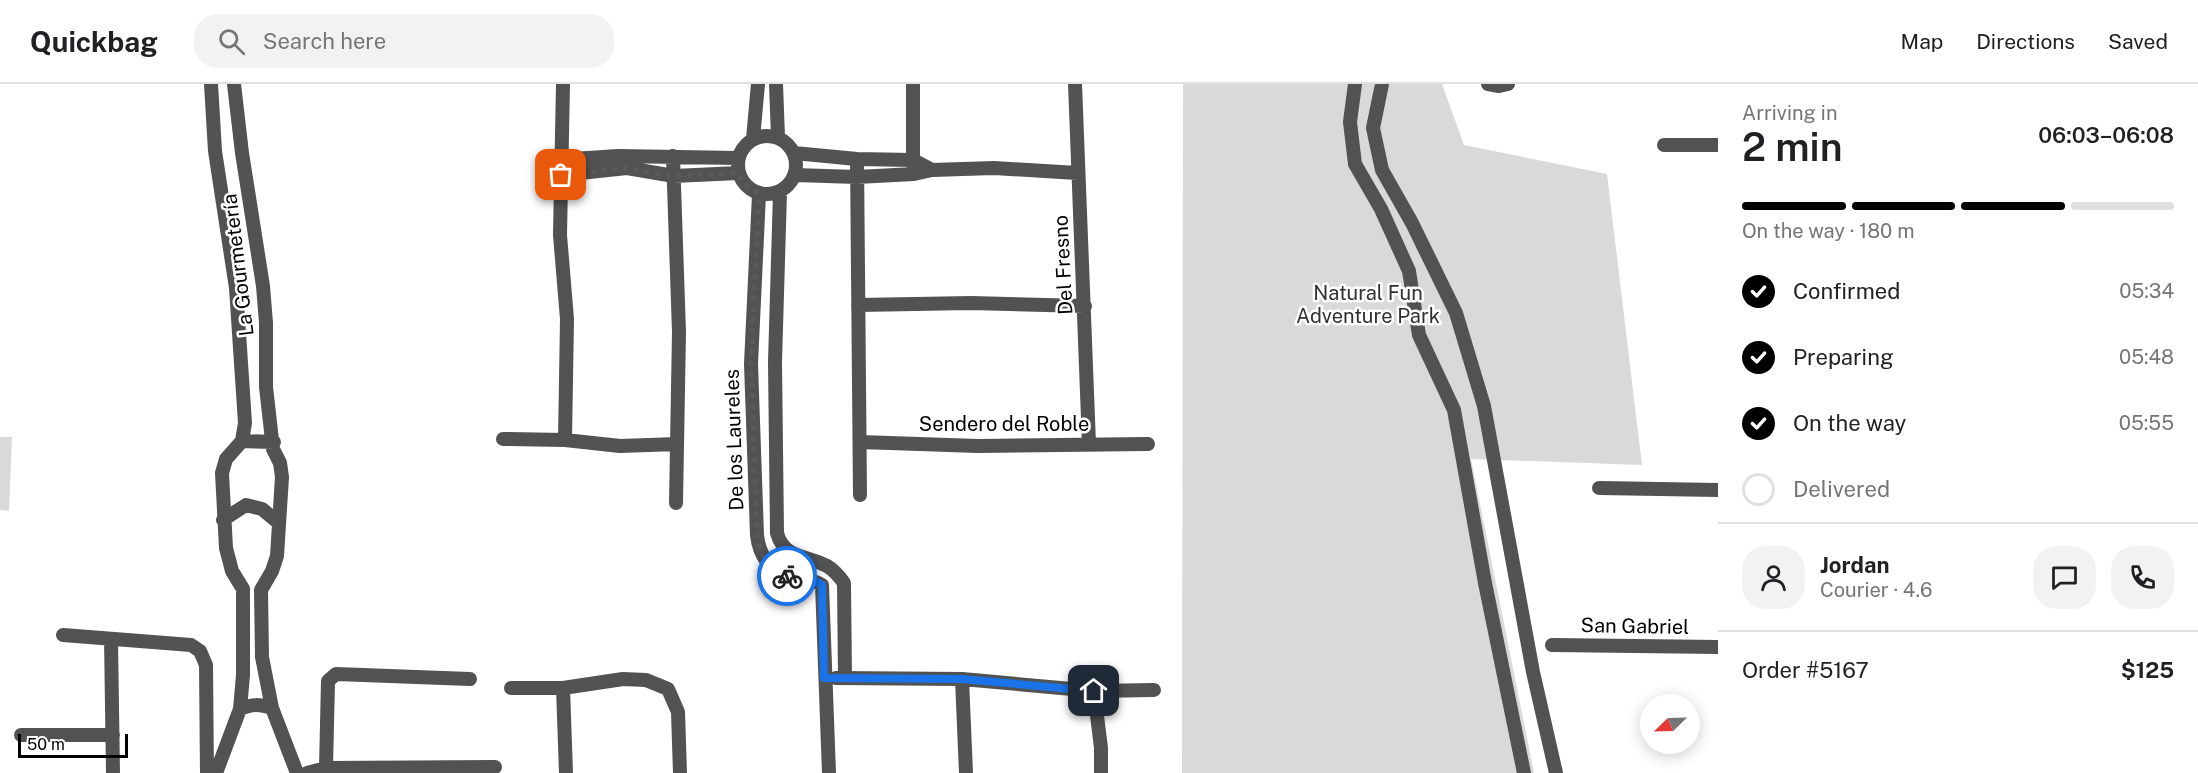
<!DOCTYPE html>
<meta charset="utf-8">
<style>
body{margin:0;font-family:"Public Sans",sans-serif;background:#f2f2f2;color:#202124;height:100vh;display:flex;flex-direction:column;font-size:22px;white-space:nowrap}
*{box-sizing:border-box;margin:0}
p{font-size:20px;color:#757577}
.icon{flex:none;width:33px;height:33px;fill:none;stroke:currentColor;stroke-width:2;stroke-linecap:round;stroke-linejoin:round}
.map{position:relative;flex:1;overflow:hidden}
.sheet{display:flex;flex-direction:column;background:#fff;width:480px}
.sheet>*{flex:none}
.needle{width:39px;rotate:247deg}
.buttons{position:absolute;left:1640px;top:610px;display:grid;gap:12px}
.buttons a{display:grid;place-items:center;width:60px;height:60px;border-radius:50%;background:#fff;box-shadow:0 3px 15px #0003;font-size:30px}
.scale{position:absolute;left:18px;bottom:15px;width:110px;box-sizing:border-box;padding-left:6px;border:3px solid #000;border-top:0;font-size:16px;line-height:21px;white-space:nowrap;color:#000;-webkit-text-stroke:4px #fff;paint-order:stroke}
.pin{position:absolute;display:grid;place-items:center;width:51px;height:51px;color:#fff;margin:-26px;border-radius:12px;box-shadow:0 3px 9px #0006}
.courier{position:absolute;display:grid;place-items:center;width:60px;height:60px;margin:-30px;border:4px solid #1a73e8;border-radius:50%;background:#fff;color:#222;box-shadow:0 2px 8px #0007}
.head em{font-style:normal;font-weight:600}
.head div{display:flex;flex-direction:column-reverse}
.head{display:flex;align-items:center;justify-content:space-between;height:102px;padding:0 24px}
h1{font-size:39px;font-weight:600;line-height:45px}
.bar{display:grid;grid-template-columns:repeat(4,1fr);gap:9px 6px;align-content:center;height:72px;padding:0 24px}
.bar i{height:8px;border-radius:4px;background:#e0e0e0}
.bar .active{background:#000}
.bar p{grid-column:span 4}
.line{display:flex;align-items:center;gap:15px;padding:0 24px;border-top:2px solid #e0e0e0}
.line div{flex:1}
.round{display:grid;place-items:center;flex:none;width:63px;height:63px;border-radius:24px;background:#f2f2f2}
ol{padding:0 24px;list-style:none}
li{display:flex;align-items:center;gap:18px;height:66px}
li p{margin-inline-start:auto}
li .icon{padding:6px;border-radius:50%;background:#000;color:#fff;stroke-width:4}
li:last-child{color:#757577}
li i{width:33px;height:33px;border:3px solid #e0e0e0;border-radius:50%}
header{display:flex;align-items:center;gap:36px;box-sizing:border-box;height:84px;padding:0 30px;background:#fff;border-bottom:2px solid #e0e0e0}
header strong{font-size:28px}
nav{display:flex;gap:33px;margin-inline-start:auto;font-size:21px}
.search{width:420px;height:54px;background:#f2f2f2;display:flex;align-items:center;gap:15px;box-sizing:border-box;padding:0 21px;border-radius:24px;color:#757577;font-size:22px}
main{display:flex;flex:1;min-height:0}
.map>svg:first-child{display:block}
</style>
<header>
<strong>Quickbag</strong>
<div class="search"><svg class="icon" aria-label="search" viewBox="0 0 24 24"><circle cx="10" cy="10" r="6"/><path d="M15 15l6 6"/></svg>Search here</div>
<nav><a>Map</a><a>Directions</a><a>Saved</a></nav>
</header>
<main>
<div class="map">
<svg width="1718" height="689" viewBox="0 0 1718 689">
<rect width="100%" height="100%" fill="#fff"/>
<path fill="#d9d9d9" d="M1183,0H1374V4L1388,0H1442L1464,61L1607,90L1642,381L1471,375L1534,689H1182Z
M0,353H12L9,427L0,426Z"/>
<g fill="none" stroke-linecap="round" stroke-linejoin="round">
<path stroke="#525252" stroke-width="14" d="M211,0L215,67L236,204L245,339L242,357L226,375L222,389L226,464L232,487L243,505V591L240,625L216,689
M234,0L242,69L263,202L266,239V303L273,365L280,379L282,393L277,472L272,487L261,506L262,573L272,624L297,689
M563,0L560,151L567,235L565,356
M776,0L778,53
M913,0V82
M1075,0L1089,360
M1355,0L1350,38L1355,80L1381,125L1409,187L1419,251L1454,326L1485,499L1524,689
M1382,0L1373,44L1382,86L1412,139L1456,229L1484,322L1533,588L1556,689
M1488,0L1499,2L1508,0
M738 81a29 29 0 1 1 58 0a29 29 0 1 1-58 0Z
M753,55L758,0
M1664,61H1718
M794,69L857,75L913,76L932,86
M561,72L573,75L618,72L738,74
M673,72L679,248L676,419
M857,75L860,411
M561,91L627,84L674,92L738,89
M795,91L857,93L914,90L932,86L994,84L1077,89
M780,108L775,278L777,449C784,475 807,471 827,482C834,486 839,492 844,499L845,594
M759,110L751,280L757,451C759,470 770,489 790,493C802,495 812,495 822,501L829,689
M858,221L971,219L1085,222
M503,355L565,356L620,362L677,360
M242,357L274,358
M860,358L978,362L1148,360
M1599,404L1718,406
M223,436L246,421L262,425L279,439
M63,551L191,561L200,567L206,581L207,689
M111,555L113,689
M1552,561L1718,563
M836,594L962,595L1094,607L1154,606
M962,595L966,689
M511,604H563L623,595L646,596L668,605L678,628L680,689
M563,604L566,689
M1094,607L1101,664V689
M240,625C252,620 259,620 272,624
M21,651H113
M326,684L328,597L336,590L470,595
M307,689L326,684L495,683"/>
</g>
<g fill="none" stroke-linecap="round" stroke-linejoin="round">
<path stroke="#595959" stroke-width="6" stroke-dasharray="0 10.8" d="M561,91L627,84L674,92L738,89L743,99L759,110L751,280L757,452C760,473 767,483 787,492"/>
<path stroke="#1a73e8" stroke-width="8" d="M787,492L814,496L822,501L824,594L962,595L1094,607"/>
</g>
<g text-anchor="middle" stroke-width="5" stroke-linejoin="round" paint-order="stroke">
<g font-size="20" fill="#000" stroke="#fff">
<text transform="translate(238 181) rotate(-97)" y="7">La Gourmetería</text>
<text transform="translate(1063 181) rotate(-93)" y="7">Del Fresno</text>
<text x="1004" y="347">Sendero del Roble</text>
<text transform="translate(734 356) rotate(-92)" y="7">De los Laureles</text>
<text transform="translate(1635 542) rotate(1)" y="7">San Gabriel</text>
</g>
<g font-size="20" fill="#303030" stroke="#fff">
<text x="1368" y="216">Natural Fun<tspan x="1368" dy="23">Adventure Park</tspan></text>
</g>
</g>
</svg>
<div class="buttons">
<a><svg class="needle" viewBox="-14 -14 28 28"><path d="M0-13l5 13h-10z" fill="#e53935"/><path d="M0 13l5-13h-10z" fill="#757577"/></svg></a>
</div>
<div class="scale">50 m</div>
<div class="pin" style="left:561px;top:91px;background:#ea580c"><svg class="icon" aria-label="bag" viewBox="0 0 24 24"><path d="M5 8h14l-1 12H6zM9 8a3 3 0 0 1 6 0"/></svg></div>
<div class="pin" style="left:1094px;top:607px;background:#1f2937"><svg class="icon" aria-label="home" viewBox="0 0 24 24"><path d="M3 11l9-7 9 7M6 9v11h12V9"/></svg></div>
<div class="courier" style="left:787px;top:492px"><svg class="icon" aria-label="bike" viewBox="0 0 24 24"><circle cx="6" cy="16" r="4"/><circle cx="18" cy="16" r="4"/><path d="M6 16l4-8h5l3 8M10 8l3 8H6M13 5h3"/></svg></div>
</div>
<section class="sheet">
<div class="head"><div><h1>2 min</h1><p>Arriving in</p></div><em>06:03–06:08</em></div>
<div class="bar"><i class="active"></i><i class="active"></i><i class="active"></i><i></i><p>On the way · 180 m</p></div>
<ol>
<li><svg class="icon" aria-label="check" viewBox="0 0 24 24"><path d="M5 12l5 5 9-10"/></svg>Confirmed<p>05:34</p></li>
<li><svg class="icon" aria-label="check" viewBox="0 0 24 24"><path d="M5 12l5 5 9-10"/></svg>Preparing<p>05:48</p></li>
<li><svg class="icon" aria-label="check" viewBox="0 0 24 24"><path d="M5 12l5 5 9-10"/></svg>On the way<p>05:55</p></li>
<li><i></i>Delivered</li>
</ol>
<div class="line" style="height:108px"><a class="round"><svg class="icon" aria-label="person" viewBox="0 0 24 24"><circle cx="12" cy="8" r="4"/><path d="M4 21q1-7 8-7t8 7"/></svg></a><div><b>Jordan</b><p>Courier · 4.6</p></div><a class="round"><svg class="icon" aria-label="chat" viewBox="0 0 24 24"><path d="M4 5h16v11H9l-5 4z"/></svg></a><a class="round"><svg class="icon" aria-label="phone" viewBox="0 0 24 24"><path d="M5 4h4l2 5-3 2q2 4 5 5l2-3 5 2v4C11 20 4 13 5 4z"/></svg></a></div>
<div class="line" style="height:78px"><div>Order #5167</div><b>$125</b></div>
</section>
</main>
